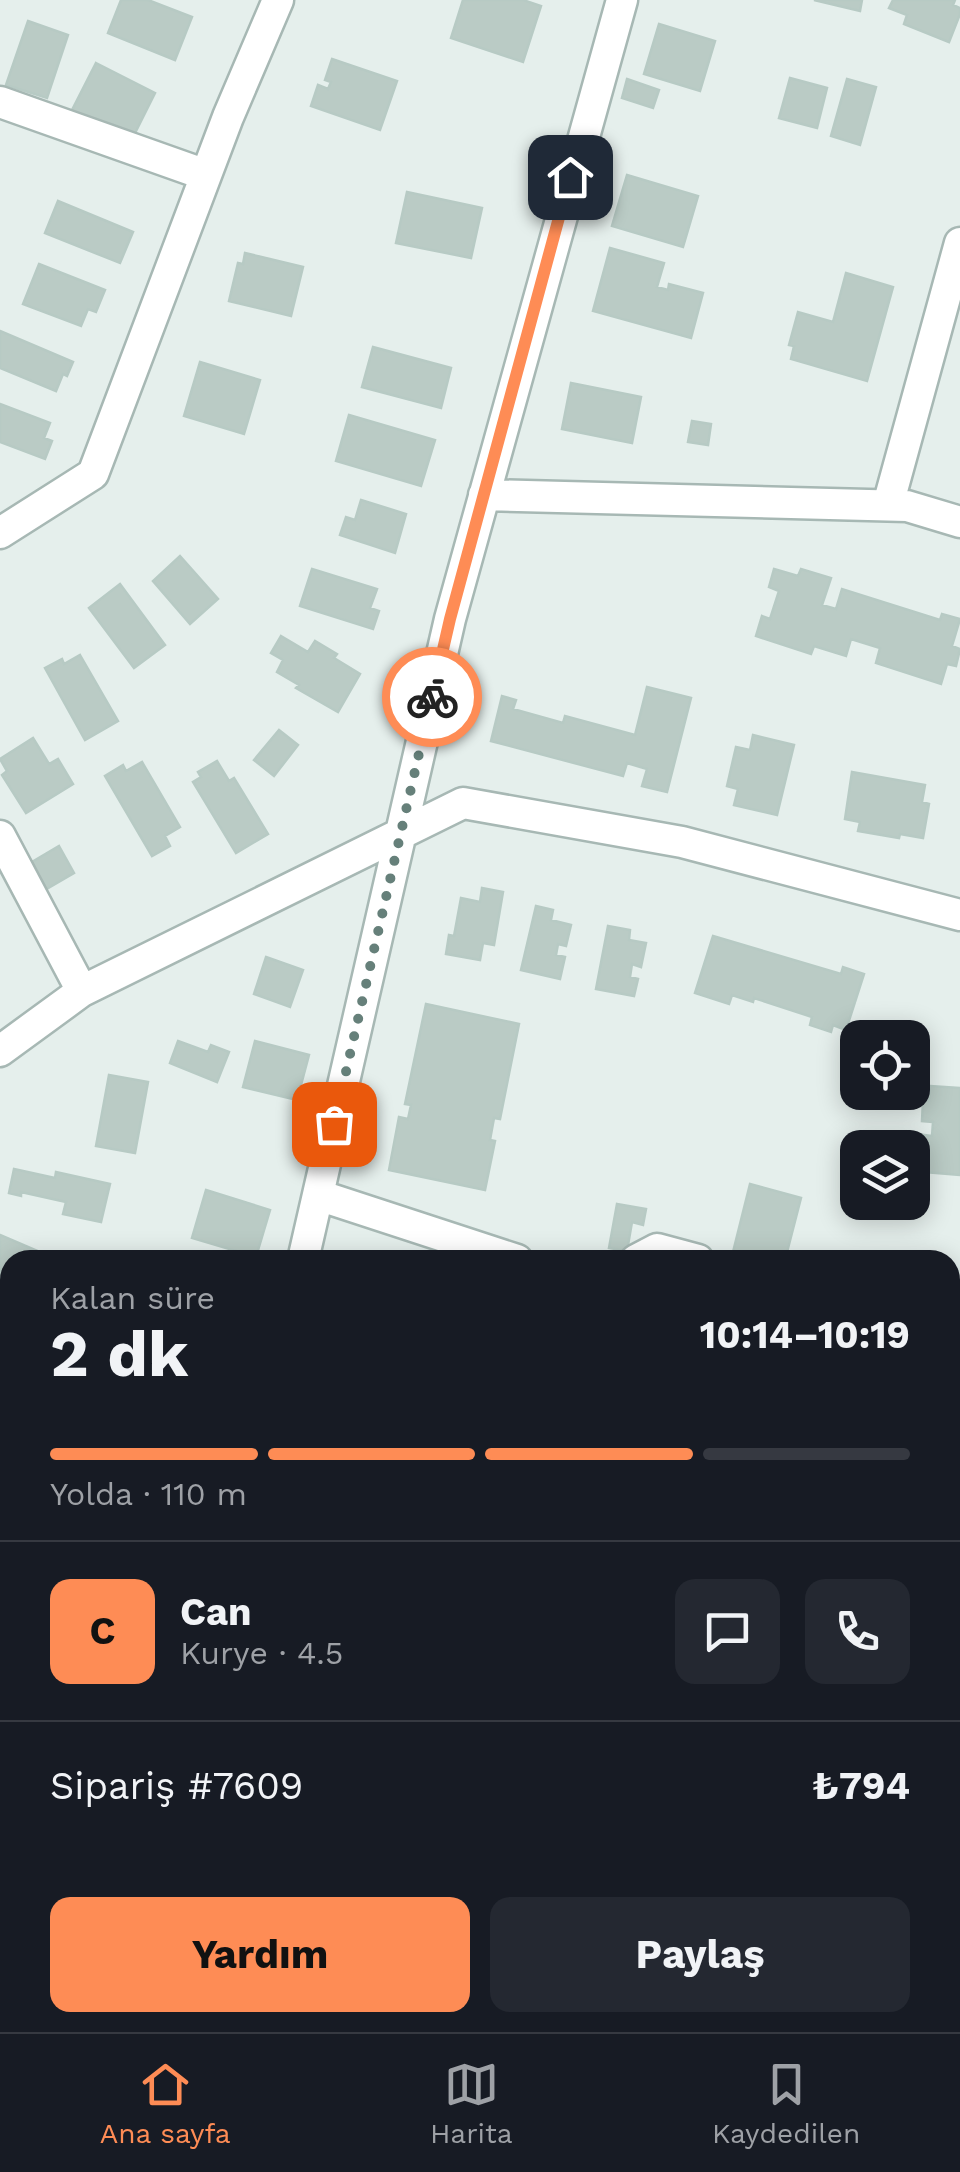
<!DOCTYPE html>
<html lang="tr">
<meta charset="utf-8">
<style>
body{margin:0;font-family:"Work Sans",sans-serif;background:#242831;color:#f1f3f6;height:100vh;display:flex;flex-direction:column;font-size:38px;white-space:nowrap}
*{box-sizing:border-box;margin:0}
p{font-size:32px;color:#9ea1a6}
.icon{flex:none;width:55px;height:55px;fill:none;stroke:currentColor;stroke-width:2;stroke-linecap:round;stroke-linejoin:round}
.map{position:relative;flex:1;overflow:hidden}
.panel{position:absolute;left:0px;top:1250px;width:960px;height:782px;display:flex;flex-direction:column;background:#171b24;border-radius:30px 30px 0 0;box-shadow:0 5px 25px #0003}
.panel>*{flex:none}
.tools{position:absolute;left:840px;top:1020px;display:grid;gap:20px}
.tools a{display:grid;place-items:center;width:90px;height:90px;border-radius:20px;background:#171b24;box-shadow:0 5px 25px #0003;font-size:50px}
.pin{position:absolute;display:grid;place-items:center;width:85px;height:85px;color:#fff;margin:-42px;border-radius:20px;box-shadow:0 5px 15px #0006}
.courier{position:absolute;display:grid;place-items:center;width:100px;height:100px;margin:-50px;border:8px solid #fe8c55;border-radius:50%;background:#fff;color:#222;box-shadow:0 2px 12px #0007}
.summary em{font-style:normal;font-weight:700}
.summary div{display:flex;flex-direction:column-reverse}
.summary{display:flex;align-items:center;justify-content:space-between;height:170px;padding:0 50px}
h1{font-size:65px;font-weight:700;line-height:75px}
.bar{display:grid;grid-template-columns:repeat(4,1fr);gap:15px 10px;align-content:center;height:120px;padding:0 50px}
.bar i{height:12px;border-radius:8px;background:#363941}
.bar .active{background:#fe8c55}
.bar p{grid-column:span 4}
.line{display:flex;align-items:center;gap:25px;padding:0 50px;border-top:2px solid #363941}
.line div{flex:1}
.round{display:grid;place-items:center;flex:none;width:105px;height:105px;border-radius:20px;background:#242831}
.cta{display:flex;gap:20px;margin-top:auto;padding:20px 50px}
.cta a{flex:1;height:115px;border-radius:20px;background:#fe8c55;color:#111;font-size:40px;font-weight:700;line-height:115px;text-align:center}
.cta a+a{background:#242831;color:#f1f3f6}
.menu{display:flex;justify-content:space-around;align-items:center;height:140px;border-top:2px solid #363941;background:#171b24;font-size:28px;color:#9ea1a6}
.menu a{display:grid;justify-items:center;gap:5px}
.menu .active{color:#fe8c55}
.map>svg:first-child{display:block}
</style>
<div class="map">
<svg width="960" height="2032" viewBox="0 0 960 2032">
<rect width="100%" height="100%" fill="#e5efec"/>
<path fill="#bacbc5" stroke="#b7cac4" stroke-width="2.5" d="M121,0H148L192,17L175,60L108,33Z
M463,0H523L541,6L523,62L451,38Z
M814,0H862L860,11Z
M893,0H955L953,5L960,8V14L949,42L904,24L907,15L889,8Z
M28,21L68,35L47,98L6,85Z
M659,24L715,41L700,91L644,74Z
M332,59L397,81L380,130L311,106L318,85L328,89L331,82L325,80Z
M96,63L155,93L134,135L113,125L107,136L69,116Z
M790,78L827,88L817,128L779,118Z
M627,79L659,90L653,108L622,98Z
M847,79L876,87L860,145L831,136Z
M627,175L698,196L683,247L612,226Z
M407,192L482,208L471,258L396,243Z
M58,201L133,232L120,263L45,233Z
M610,248L664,263L657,287L668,290L669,284L703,293L691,338L593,311Z
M245,253L303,267L291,316L229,301L238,263L243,264Z
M39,264L105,290L96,312L88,309L81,326L23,304Z
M846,273L893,287L867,381L791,359L794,346L789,345L798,312L833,322Z
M0,331L73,362L67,376L63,374L56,391L0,368Z
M373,347L451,368L441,408L362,387Z
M200,362L260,380L244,434L184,416Z
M571,383L641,397L632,443L562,429Z
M0,404L50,423L44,438L52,441L45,459L0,442Z
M349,415L435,440L421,486L336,461Z
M692,421L711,424L708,445L688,442Z
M361,500L406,514L395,553L340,535L346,517L355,520Z
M180,556L218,599L190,624L153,581Z
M312,569L377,589L370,608L379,611L373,629L300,606Z
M774,569L798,576L801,569L831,578L822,605L836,609L842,589L940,620L942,614L960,619L952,646L960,649L956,666L947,664L941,684L876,663L880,648L851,639L846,656L814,646L811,654L756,636L762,616L770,619L779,591L769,587Z
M120,584L165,645L134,668L89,608Z
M281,636L308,652L315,641L337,654L334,658L360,674L338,712L296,688L299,685L277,672L283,660L271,653Z
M80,655L118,721L85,740L45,668L62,659L64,664Z
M647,687L691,698L667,792L642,786L647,769L627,763L623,776L491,741L502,696L516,700L513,709L563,723L565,716L635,735Z
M279,730L298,745L274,776L254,760Z
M753,735L794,745L777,815L734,805L738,789L727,786L736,747L750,750Z
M33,738L49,764L58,759L73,784L26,813L2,775L7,771L0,759Z
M217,761L229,781L234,778L268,834L236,853L193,782L201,777L198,772Z
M142,762L180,827L165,836L170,846L152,856L105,776L123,765L126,771Z
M852,772L925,785L922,802L929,804L923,838L900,834L899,838L858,831L860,822L845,819Z
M59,846L74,873L43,891L27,865Z
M482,888L503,892L494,945L483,943L480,960L446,954L449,935L454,936L461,898L480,902Z
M536,906L553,910L551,920L571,925L566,946L558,944L556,955L565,957L560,979L521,970Z
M608,926L630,930L629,940L646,943L641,967L632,964L630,977L638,979L634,996L596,989Z
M713,936L841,974L843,967L864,974L846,1030L833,1025L831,1032L810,1025L812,1017L754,998L753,1002L732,995L729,1004L695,993Z
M266,957L303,970L290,1007L254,994Z
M426,1004L519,1024L500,1119L494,1118L490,1140L495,1141L485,1190L389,1170L399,1117L408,1119L411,1105L405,1104Z
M178,1041L208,1052L211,1045L229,1052L217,1082L170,1063Z
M255,1041L309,1055L297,1100L243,1087Z
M109,1075L148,1082L135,1153L96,1146Z
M930,1086L960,1088V1175L913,1171L916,1134L932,1136L933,1122L922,1121L923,1100L929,1101Z
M14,1169L55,1178L56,1172L110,1184L101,1222L63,1214L66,1202L21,1192V1196L9,1193Z
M750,1184L801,1198L785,1260H747L732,1256Z
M206,1190L270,1210L256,1257L192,1238Z
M617,1204L646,1209L643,1225L632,1222L627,1251L609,1248Z
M0,1235L42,1253L39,1260H10V1282L3,1294L0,1293Z
M0,1328L10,1331V1359L0,1356Z
M950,1748L960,1751V1829L950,1827Z
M0,1858L10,1861V1947L0,1945Z
M950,1959L960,1961V2019L950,2017Z
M320,2022L340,2024L428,2022L425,2032H317Z"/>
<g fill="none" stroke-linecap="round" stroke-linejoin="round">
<defs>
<path id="minor" d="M0,102L206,175
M484,495L907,506L960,522
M888,505L960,243
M0,533L93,474L228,117L278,0
M0,836L82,991
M0,1051L82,991L463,803L682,842L960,915
M318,1195L517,1260
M303,1260L450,619L622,0
M636,1260L657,1249L698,1260
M950,1328L960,1331
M0,1997L10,1999
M110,2022L150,2032
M210,2022L211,2032"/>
</defs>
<use href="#minor" stroke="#a7b8b4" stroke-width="35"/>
<use href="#minor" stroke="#fff" stroke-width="30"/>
</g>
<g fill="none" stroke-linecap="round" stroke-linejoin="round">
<path stroke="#66807a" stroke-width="10" stroke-dasharray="0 18" d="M334,1124L432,697"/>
<path stroke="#fe8c55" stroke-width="12" d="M432,697L450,619L570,177"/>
</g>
</svg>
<div class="tools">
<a><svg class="icon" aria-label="locate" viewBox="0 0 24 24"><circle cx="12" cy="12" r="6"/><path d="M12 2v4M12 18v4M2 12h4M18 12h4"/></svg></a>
<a><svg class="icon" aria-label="layers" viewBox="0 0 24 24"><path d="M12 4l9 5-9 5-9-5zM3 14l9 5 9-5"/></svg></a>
</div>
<div class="pin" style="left:334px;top:1124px;background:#ea580c"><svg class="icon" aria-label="bag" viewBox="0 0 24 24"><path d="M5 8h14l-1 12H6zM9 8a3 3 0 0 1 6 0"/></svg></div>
<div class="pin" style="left:570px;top:177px;background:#1f2937"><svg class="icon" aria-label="home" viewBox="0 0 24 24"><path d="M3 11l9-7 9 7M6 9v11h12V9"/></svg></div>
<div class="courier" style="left:432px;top:697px"><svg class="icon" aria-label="bike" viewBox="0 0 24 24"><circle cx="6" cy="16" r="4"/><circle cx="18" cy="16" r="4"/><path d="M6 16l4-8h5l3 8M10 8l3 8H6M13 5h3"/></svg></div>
<section class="panel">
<div class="summary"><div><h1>2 dk</h1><p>Kalan süre</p></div><em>10:14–10:19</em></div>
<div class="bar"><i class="active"></i><i class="active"></i><i class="active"></i><i></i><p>Yolda · 110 m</p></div>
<div class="line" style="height:180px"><b class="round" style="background:#fe8c55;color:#111">C</b><div><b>Can</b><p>Kurye · 4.5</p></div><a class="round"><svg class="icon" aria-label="chat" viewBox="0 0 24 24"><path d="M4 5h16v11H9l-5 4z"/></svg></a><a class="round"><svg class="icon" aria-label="phone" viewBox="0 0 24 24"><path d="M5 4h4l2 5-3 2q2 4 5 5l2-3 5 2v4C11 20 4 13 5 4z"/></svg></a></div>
<div class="line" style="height:130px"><div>Sipariş #7609</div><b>₺794</b></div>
<div class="cta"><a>Yardım</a><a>Paylaş</a></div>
</section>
</div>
<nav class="menu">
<a class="active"><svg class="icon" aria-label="home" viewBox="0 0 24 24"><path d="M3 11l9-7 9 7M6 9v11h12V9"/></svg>Ana sayfa</a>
<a><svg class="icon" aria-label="map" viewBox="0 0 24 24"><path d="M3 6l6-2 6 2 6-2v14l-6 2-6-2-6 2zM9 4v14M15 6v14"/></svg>Harita</a>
<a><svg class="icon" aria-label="saved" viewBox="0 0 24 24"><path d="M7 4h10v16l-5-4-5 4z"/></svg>Kaydedilen</a>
</nav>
